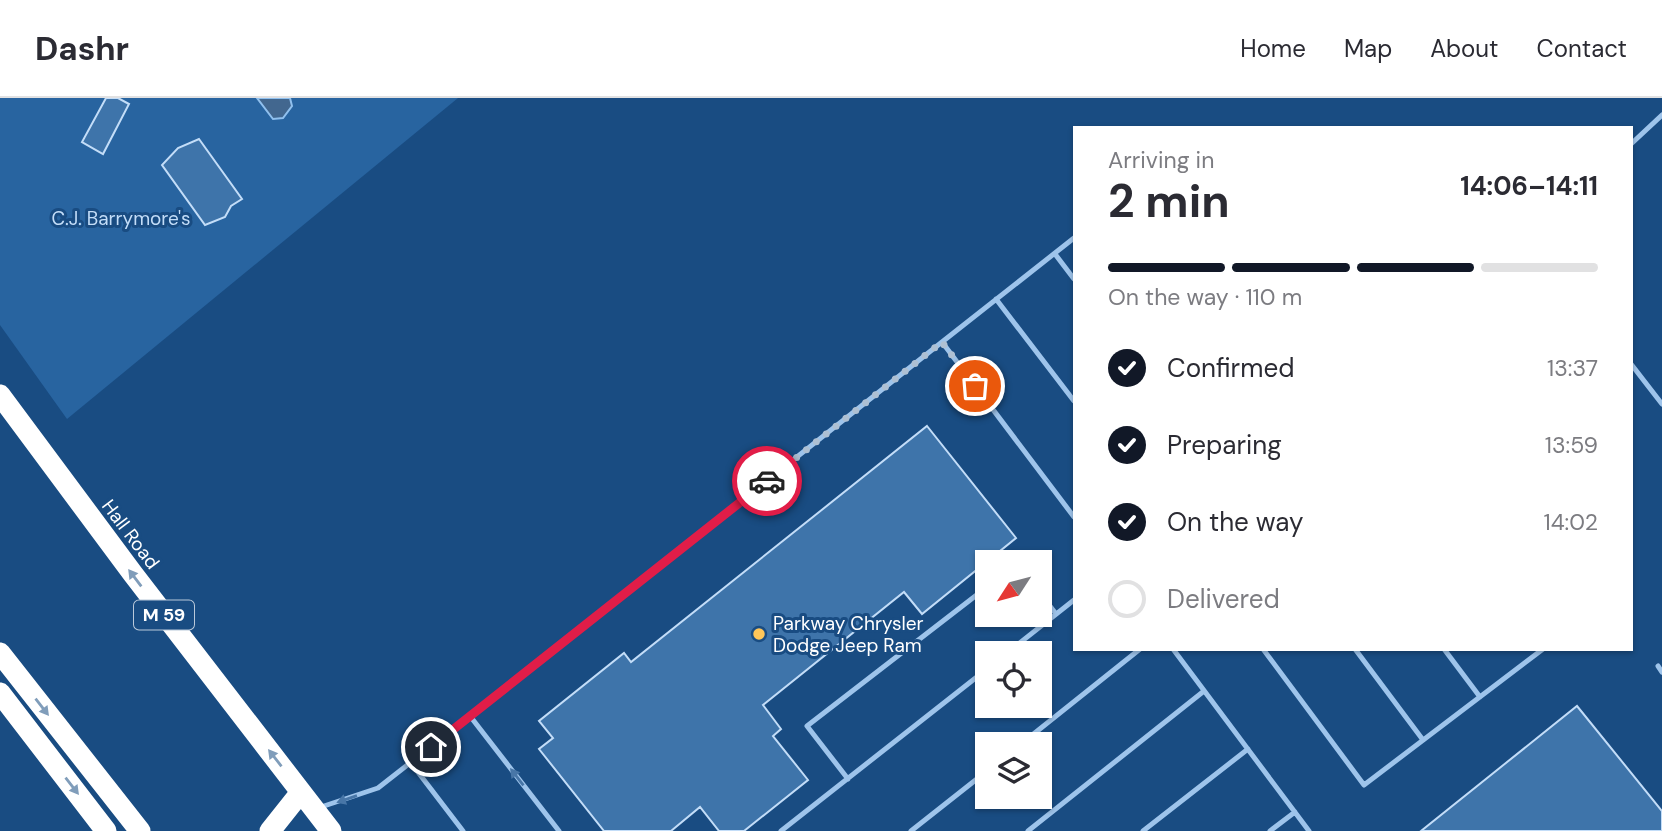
<!DOCTYPE html>
<meta charset="utf-8">
<style>
body{margin:0;font-family:"DM Sans",sans-serif;background:#f7f7f7;color:#2b2b33;height:100vh;display:flex;flex-direction:column;font-size:26px;white-space:nowrap}
*{box-sizing:border-box;margin:0}
p{font-size:23px;color:#7c7c81}
.icon{flex:none;width:38px;height:38px;fill:none;stroke:currentColor;stroke-width:2;stroke-linecap:round;stroke-linejoin:round}
.map{position:relative;flex:1;overflow:hidden}
.details{position:absolute;left:1073px;top:28px;width:560px;height:525px;display:flex;flex-direction:column;background:#fff;border-radius:0px;box-shadow:0 2px 5px #0004}
.details>*{flex:none}
.needle{width:46px;rotate:234deg}
.tools{position:absolute;left:975px;top:452px;display:grid;gap:14px}
.tools a{display:grid;place-items:center;width:77px;height:77px;border-radius:0px;background:#fff;box-shadow:0 2px 5px #0004;font-size:35px}
.pin{position:absolute;display:grid;place-items:center;width:60px;height:60px;color:#fff;margin:-30px;border:4px solid #fff;border-radius:50%;box-shadow:0 2px 7px #0007}
.courier{position:absolute;display:grid;place-items:center;width:70px;height:70px;margin:-35px;border:5px solid #e11d48;border-radius:50%;background:#fff;color:#222;box-shadow:0 2px 9px #0007}
.head em{font-style:normal;font-weight:700}
.head div{display:flex;flex-direction:column-reverse}
.head{display:flex;align-items:center;justify-content:space-between;height:119px;padding:0 35px}
h1{font-size:46px;font-weight:700;line-height:52px}
.bar{display:grid;grid-template-columns:repeat(4,1fr);gap:10px 7px;align-content:center;height:84px;padding:0 35px}
.bar i{height:9px;border-radius:5px;background:#e1e1e2}
.bar .on{background:#111827}
.bar p{grid-column:span 4}
ol{padding:0 35px;list-style:none}
li{display:flex;align-items:center;gap:21px;height:77px}
li p{margin-inline-start:auto}
li .icon{padding:7px;border-radius:50%;background:#111827;color:#fff;stroke-width:4}
li:last-child{color:#7c7c81}
li i{width:38px;height:38px;border:4px solid #e1e1e2;border-radius:50%}
header{display:flex;align-items:center;gap:42px;box-sizing:border-box;height:98px;padding:0 35px;background:#fff;border-bottom:2px solid #e1e1e2}
header strong{font-size:33px}
nav{display:flex;gap:38px;margin-inline-start:auto;font-size:24px}
.map>svg:first-child{display:block}
</style>
<header>
<strong>Dashr</strong>
<nav><a>Home</a><a>Map</a><a>About</a><a>Contact</a></nav>
</header>
<div class="map">
<svg width="1662" height="733" viewBox="0 0 1662 733">
<rect width="100%" height="100%" fill="#194c82"/>
<path fill="#2864a0" d="M0,0H458L67,321L0,227Z"/>
<path fill="#42678f" stroke="#90c0ee" stroke-width="2" d="M257,0H290L292,8L283,20L273,21Z"/>
<path fill="#3e74aa" stroke="#c3ddf8" stroke-width="2" d="M106,0H118L129,6L103,56L82,44Z
M199,41L242,101L231,108L225,119L205,127L162,67L178,50Z
M927,328L1016,440L922,516L904,494L763,607L781,631L773,638L808,682L744,733H719L700,709L671,733H604L539,651L553,640L539,623L624,555L631,564Z
M1577,608L1662,713V733H1421Z"/>
<g fill="none" stroke-linecap="round" stroke-linejoin="round">
<path stroke="#9ec4eb" stroke-width="5" d="M1631,46L1662,17
M1055,156L1074,181
M996,201L1074,303
M942,244L1074,140
M1631,266L1662,306
M1040,495L1056,516
M1173,551L1309,733
M1263,551L1364,687L1543,551
M1355,551L1423,642
M1444,551L1480,599
M1007,555L1074,502
M1658,568L1662,574
M470,618L942,244L1074,419
M1021,646L1140,551
M411,665L463,733
M848,681L807,628L987,489
M321,709L378,690L470,618L559,733
M781,733L987,571
M911,733L987,673
M1028,733L1204,593
M1143,733L1248,651
M1270,733L1295,714"/>
<path stroke="#fff" stroke-width="21" d="M0,297L133,476L331,733
M0,555L140,733
M0,595L106,733
M270,733L301,694"/>
</g>
<defs><path id="oneway-solid" d="M-6-.8H1V-3.2L6.5 0L1 3.2V.8H-6Z" transform="scale(1.75)"/></defs>
<g fill="#809dba">
<use href="#oneway-solid" transform="translate(135 480) rotate(-127)"/>
<use href="#oneway-solid" transform="translate(42 609) rotate(52)"/>
<use href="#oneway-solid" transform="translate(275 660) rotate(-128)"/>
<use href="#oneway-solid" transform="translate(72 688) rotate(52)"/>
</g>
<g fill="#4876a7">
<use href="#oneway-solid" transform="translate(517 679) rotate(-128)"/>
<use href="#oneway-solid" transform="translate(347 701) rotate(161)"/>
</g>
<g fill="none" stroke-linecap="round" stroke-linejoin="round">
<path stroke="#aec0d3" stroke-width="7" stroke-dasharray="0 12.6" d="M767,383L942,244L975,288"/>
<path stroke="#e11d48" stroke-width="9" d="M431,649L767,383"/>
</g>
<circle fill="#fec659" stroke="#194c82" stroke-width="2.5" cx="759" cy="536" r="7"/>
<g text-anchor="middle" stroke-width="6" stroke-linejoin="round" paint-order="stroke">
<rect fill="#194c82" stroke="#bac9da" stroke-width="2" x="134" y="502.5" width="60" height="29" rx="5"/>
<g font-size="18" font-weight="bold" fill="#fff">
<text x="164" y="523">M 59</text>
</g>
<g font-size="19" fill="#c3ddf8" stroke="#194c82">
<text x="121" y="127">C.J. Barrymore's</text>
</g>
<g font-size="19" fill="#fff" stroke="#194c82">
<text transform="translate(131 436) rotate(53)" y="7">Hall Road</text>
</g>
<g font-size="19" fill="#fff" stroke="#194c82" text-anchor="start">
<text x="773" y="532">Parkway Chrysler<tspan x="773" dy="22">Dodge Jeep Ram</tspan></text>
</g>
</g>
</svg>
<div class="tools">
<a><svg class="needle" viewBox="-14 -14 28 28"><path d="M0-13l5 13h-10z" fill="#e53935"/><path d="M0 13l5-13h-10z" fill="#7c7c81"/></svg></a>
<a><svg class="icon" aria-label="locate" viewBox="0 0 24 24"><circle cx="12" cy="12" r="6"/><path d="M12 2v4M12 18v4M2 12h4M18 12h4"/></svg></a>
<a><svg class="icon" aria-label="layers" viewBox="0 0 24 24"><path d="M12 4l9 5-9 5-9-5zM3 14l9 5 9-5"/></svg></a>
</div>
<div class="pin" style="left:975px;top:288px;background:#ea580c"><svg class="icon" aria-label="bag" viewBox="0 0 24 24"><path d="M5 8h14l-1 12H6zM9 8a3 3 0 0 1 6 0"/></svg></div>
<div class="pin" style="left:431px;top:649px;background:#1f2937"><svg class="icon" aria-label="home" viewBox="0 0 24 24"><path d="M3 11l9-7 9 7M6 9v11h12V9"/></svg></div>
<div class="courier" style="left:767px;top:383px"><svg class="icon" aria-label="car" viewBox="0 0 24 24"><path d="M5 17H2v-5l4-1 3-4h7l3 4 3 1v5h-3M9 17h6M6 11h13"/><circle cx="7" cy="17" r="2"/><circle cx="17" cy="17" r="2"/></svg></div>
<section class="details">
<div class="head"><div><h1>2 min</h1><p>Arriving in</p></div><em>14:06–14:11</em></div>
<div class="bar"><i class="on"></i><i class="on"></i><i class="on"></i><i></i><p>On the way · 110 m</p></div>
<ol>
<li><svg class="icon" aria-label="check" viewBox="0 0 24 24"><path d="M5 12l5 5 9-10"/></svg>Confirmed<p>13:37</p></li>
<li><svg class="icon" aria-label="check" viewBox="0 0 24 24"><path d="M5 12l5 5 9-10"/></svg>Preparing<p>13:59</p></li>
<li><svg class="icon" aria-label="check" viewBox="0 0 24 24"><path d="M5 12l5 5 9-10"/></svg>On the way<p>14:02</p></li>
<li><i></i>Delivered</li>
</ol>
</section>
</div>
